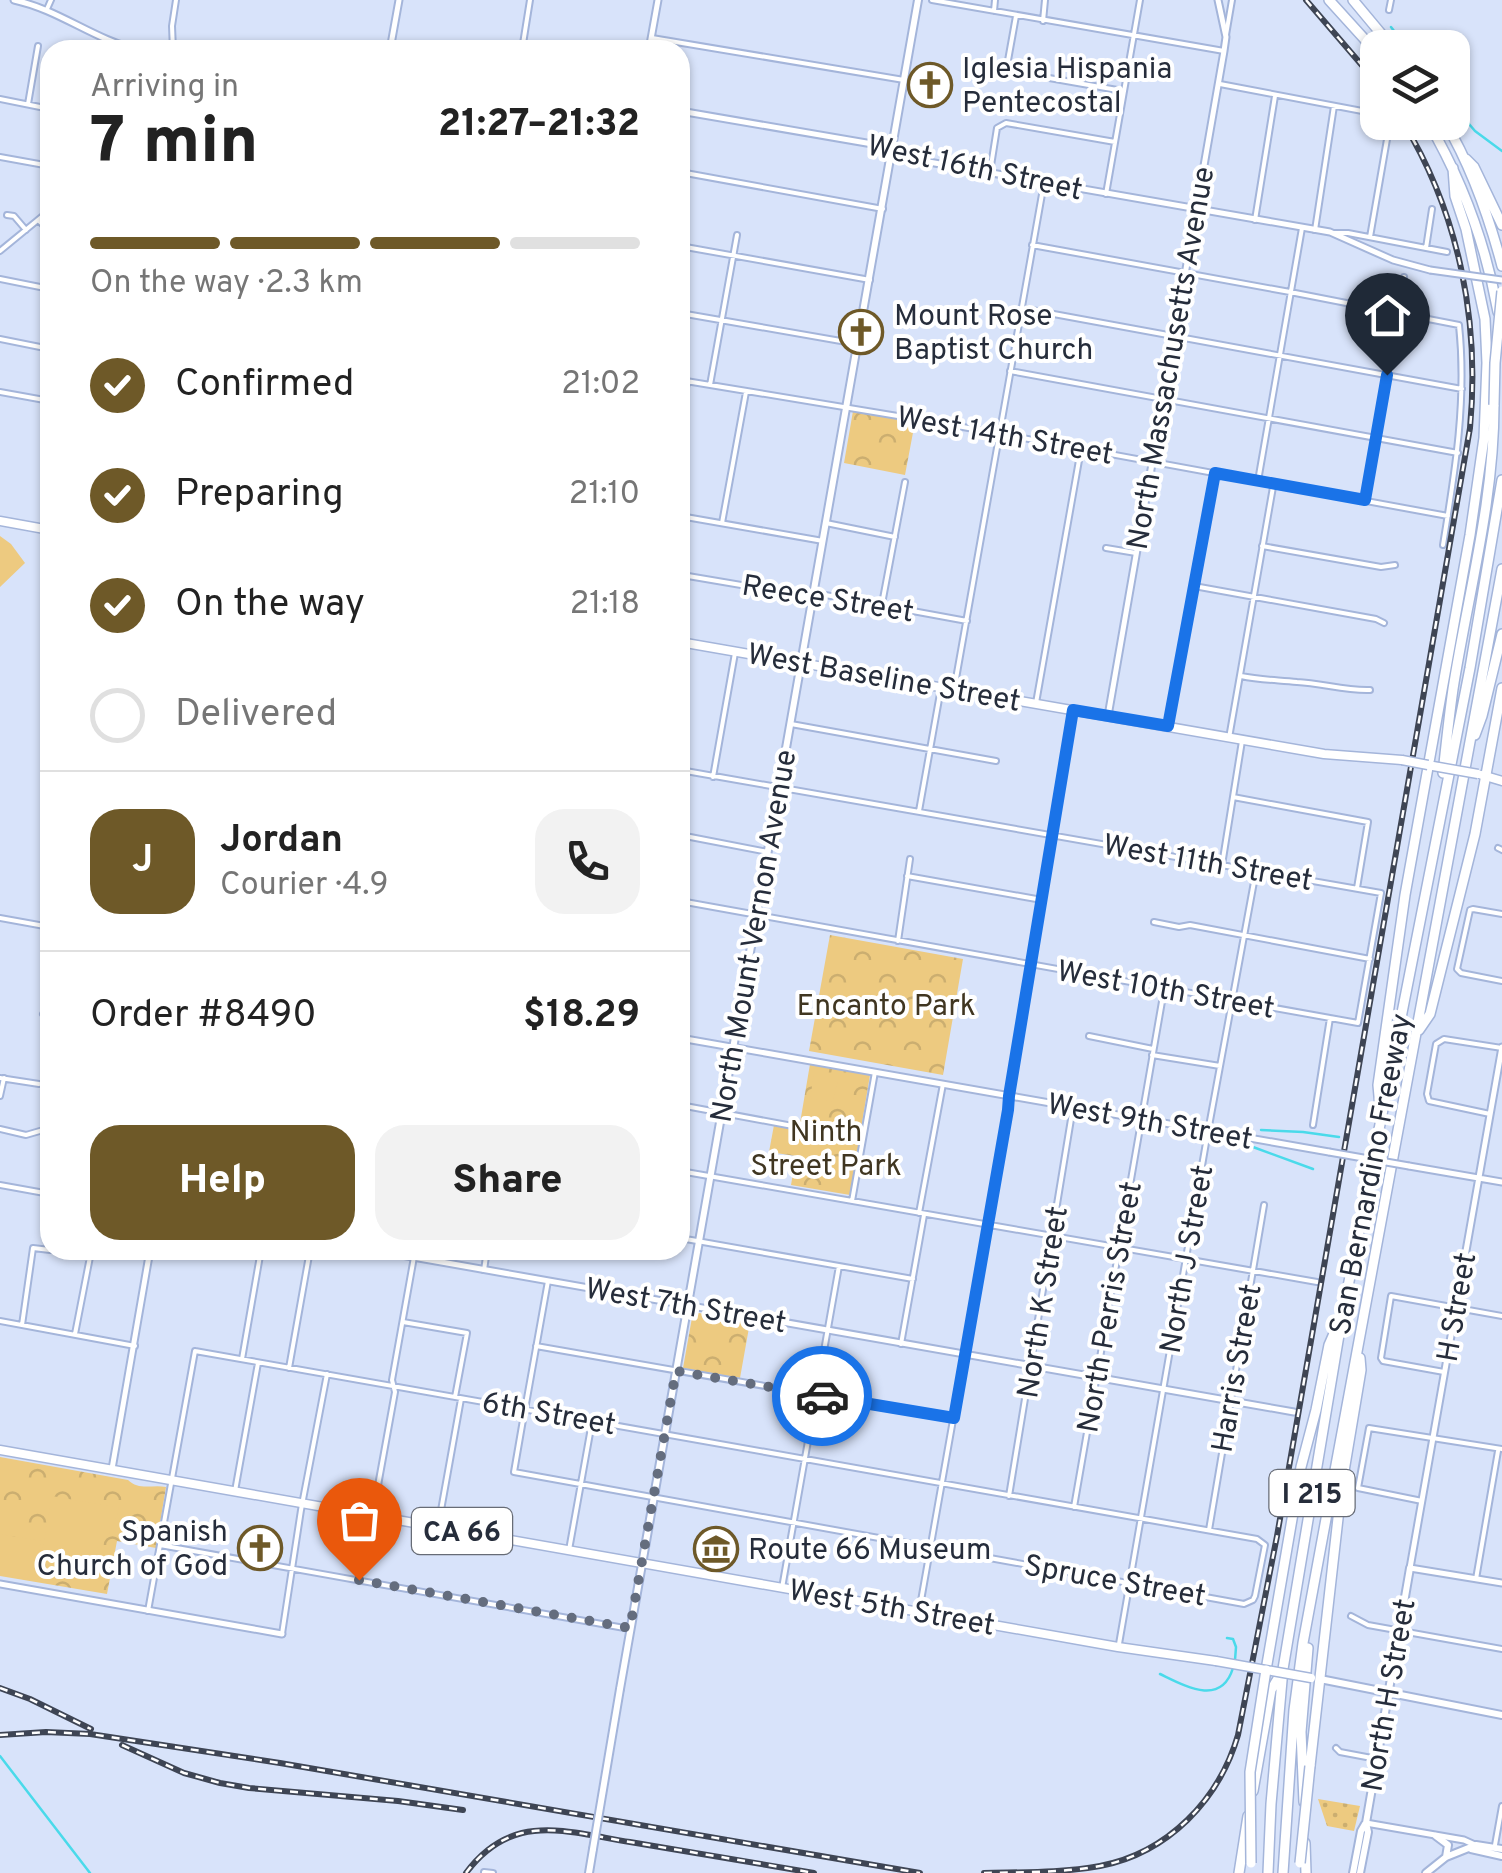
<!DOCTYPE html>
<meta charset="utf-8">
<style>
body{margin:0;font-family:Overpass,sans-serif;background:#f2f2f2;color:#222;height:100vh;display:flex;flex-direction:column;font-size:38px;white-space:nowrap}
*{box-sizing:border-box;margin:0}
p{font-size:32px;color:#767676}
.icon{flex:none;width:55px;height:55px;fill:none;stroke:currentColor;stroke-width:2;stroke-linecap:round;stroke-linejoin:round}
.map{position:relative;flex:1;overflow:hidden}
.drawer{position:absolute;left:40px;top:40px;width:650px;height:1220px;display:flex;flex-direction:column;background:#fff;border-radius:30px;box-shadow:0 2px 8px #0004}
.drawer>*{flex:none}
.fabs{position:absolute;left:1360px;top:30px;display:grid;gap:20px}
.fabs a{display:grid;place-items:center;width:110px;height:110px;border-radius:20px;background:#fff;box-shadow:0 2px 8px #0004;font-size:50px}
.pin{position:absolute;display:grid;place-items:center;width:85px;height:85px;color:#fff;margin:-102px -42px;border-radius:50% 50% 50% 0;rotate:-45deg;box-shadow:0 0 10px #0007}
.pin .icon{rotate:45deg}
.courier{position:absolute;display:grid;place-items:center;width:100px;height:100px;margin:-50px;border:8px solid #1a73e8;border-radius:50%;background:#fff;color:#222;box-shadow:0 2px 12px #0007}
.head em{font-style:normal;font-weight:800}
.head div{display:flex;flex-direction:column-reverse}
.head{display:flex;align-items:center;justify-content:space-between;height:170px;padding:0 50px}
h1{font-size:65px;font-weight:800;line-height:75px}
.bar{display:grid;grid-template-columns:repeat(4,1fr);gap:15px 10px;align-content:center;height:120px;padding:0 50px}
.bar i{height:12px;border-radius:8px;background:#e0e0e0}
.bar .current{background:#6e5928}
.bar p{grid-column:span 4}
.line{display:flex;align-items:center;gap:25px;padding:0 50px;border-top:2px solid #e0e0e0}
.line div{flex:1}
.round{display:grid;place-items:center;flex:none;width:105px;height:105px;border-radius:30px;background:#f2f2f2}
ol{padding:0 50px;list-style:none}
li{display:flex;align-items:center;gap:30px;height:110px}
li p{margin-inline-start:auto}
li .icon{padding:10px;border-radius:50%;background:#6e5928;color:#fff;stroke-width:4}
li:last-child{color:#767676}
li i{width:55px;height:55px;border:5px solid #e0e0e0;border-radius:50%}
.cta{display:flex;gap:20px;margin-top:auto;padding:20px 50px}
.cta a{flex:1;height:115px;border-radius:30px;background:#6e5928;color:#fff;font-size:40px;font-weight:800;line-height:115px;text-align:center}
.cta a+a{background:#f2f2f2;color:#222}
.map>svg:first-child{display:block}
</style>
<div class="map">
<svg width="1502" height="1873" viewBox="0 0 1502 1873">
<defs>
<pattern id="grass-dots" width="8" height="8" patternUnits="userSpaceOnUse" patternTransform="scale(2.5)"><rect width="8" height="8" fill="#edca80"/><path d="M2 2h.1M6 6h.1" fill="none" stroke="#cbae70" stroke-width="1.8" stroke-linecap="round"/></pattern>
<pattern id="forest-crowns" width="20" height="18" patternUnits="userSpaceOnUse" patternTransform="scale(2.5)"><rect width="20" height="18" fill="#edca80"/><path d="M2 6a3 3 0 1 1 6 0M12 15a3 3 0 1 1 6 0" fill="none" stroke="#cbae70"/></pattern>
</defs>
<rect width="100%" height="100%" fill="#d8e3fa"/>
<path fill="url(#grass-dots)" d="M1318,1799L1360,1806L1354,1831L1327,1826Z"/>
<path fill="url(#forest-crowns)" d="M853,411L915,422L905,475L844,463Z
M830,935L963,959L943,1075L809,1051Z
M810,1064L870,1075L850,1195L791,1185L796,1156L769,1152L774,1125L799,1129Z
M693,1312L750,1322L740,1378L683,1368Z
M0,1457L128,1480C139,1491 153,1484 166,1487L156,1548L117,1541L107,1594L0,1576Z"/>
<path fill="#edca80" d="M0,536L11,544L25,563L0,587Z
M814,1075L838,1079L833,1102L810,1098Z
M52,1496L119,1508C110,1547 80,1570 40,1563Z
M0,1534L41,1541L34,1580L0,1574Z"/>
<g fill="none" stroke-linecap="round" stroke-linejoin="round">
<path stroke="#4adaea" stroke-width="2.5" d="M1391,27L1407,48
M1452,104L1475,131L1502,151
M1261,1130L1303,1132L1339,1137
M1253,1147L1313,1169
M1227,1638L1233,1639L1236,1647L1235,1660
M1160,1674C1185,1686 1221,1707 1233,1668
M0,1756L90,1873"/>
<defs>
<path id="minor" d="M932,0L1224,51
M47,9L51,0
M1389,10L1391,0
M994,11L995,0
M1016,16L1007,66L1015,72L1123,91
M1043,21L1045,0
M1226,35L1232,0
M652,38L904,80
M173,50L172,26L176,0
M522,50L530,0
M1220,84L1378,114
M0,99L50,109
M28,104L38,46
M0,157L50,166
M680,172L883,209
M990,172L997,128L1006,123L1115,142
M1106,194L1140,0
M7,215L14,216L26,230
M1255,220L1275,96
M39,221L50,231
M1315,230L1334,106
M1333,233H1348L1447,252
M1370,237L1390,122
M1032,245L1290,292L1459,325C1467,400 1455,472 1443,545
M680,246L870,280
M1426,248L1432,209
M0,251L50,210
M0,279L50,289
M1021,308L1462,389
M680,313L858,344
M0,339L50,349
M1010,371L1458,453
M680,380L952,425L1448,516
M710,385L737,235
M0,392L50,401
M44,400L50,367
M680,422L687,382
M1258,481L1302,228
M1365,500L1404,277
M680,516L823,541
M722,523L746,392
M826,523L895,537
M1262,546L1381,567L1395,565
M1106,548L1136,553
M688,576L806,596L820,594L967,621
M1194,586L1376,619L1384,623
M882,604L905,482
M1241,676C1260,680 1278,680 1297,682C1322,683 1345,691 1370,690
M954,690L1044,183
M1036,703L1081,449
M791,724L996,761
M1169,727L1214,475
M1229,738L1273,487
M680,770L1381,893L1358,1023L680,901
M713,777L735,653
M1233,797L1368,822L1357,888
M919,811L941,688
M680,835L768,852
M1498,848L1502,850
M1222,865L1242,741
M907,876L1042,900
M1502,914L1473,909L1470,910L1457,969L1461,973L1502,981
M0,918L50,927
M680,921L684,902
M1154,922L1179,927L1190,925L1370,959
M898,941L910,859
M43,1014L50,1018
M1089,1036L1153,1049
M1152,1055L1220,1066
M0,1078L39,1084
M0,1096L4,1078
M680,1105L798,1127
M1490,1114L1429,1101L1427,1094L1436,1044L1444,1039L1502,1048
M1313,1125L1330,1018
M0,1129L26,1135L50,1128
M680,1171L1317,1282
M0,1185L50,1194
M852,1201L875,1072
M919,1213L943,1084
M680,1238L913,1279
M53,1250L90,1257L75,1334
M484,1270L487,1250
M0,1321L135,1346
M403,1322L467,1333L455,1397
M22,1325L33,1248L50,1250
M901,1344L924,1215
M536,1346L954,1419
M242,1359L261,1250
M289,1368L310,1250
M1444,1372L1383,1361L1381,1358L1391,1296L1502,1316
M235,1491L258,1363
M1009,1496L1073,1107
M1422,1501L1358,1488L1369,1428L1502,1449
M1074,1507L1164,990
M373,1513L395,1392L392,1380L414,1257
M438,1527L461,1399
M1209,1530L1264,1205
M160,1545L630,1629
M569,1550L592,1422
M1476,1579L1498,1451
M782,1588L839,1266
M148,1611L195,1351C549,1414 903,1477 1257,1539L1265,1545L1255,1596L1253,1600L1244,1604L514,1472L524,1414L526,1404L548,1281
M919,1612L1008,1109L1009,1096L1073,710
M1351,1616L1368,1625L1502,1649
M282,1634L301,1510L327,1374
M1119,1644L1207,1137L1256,871
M1336,1748L1340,1752L1377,1759
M1495,1845L1502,1806
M484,1872L493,1873"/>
<path id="tertiary" d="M14,0C60,10 94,40 139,50
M202,50C234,45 262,44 294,50
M390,50L399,0
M649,50L658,0
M680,111L884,146L900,157L1330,232L1393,260L1430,270
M1108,716L1224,51L1226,37L1218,0
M680,1038L1329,1152
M1502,1047L1410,1568L1502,1583
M1409,1166L1502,1182
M373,1250L1294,1412
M112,1469L150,1250
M0,1584L282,1634
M1366,1823L1464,1840L1475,1845"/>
<path id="secondary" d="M1320,1679L1502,1715
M620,1689L918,0
M1436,1836L1448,1845L1446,1857
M1471,1849L1502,1856
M589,1873L593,1849
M1353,1873L1361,1831L1365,1824
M1360,1873L1368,1832L1366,1823L1410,1568
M1426,1873L1446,1857L1476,1845L1502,1849"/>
<path id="primary" d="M0,521L50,530
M680,642L1324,754L1402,760
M1482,775L1502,781
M0,1450L1118,1647L1216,1661"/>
<path id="motorway" d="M1329,0L1378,54
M1353,0L1393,48
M1428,122C1462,180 1486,246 1498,312
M1445,122C1471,166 1489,217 1502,266
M1466,159L1474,167L1502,225
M1475,735L1482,716L1502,634
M1443,773C1446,745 1449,717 1453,689C1468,594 1494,502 1494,405
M1419,1030L1430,1014L1475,834L1502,688
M1380,1107L1378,1085L1405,895L1470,535L1484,438L1487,363L1485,319L1466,229L1455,196L1453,168
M1266,1670L1301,1467L1316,1410L1329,1345L1336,1329
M1310,1766L1342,1483L1361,1370L1360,1358
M1253,1791L1271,1690L1282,1672
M1304,1802L1301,1732L1308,1648
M1305,1843L1306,1873
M1239,1873L1248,1816
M1268,1873L1271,1804L1283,1669L1342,1317L1470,668L1502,480
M1283,1873L1294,1710L1303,1643L1502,569"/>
</defs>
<use href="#minor" stroke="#a4b5da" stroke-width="8"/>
<use href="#tertiary" stroke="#a4b5da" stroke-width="9"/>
<use href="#secondary" stroke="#a4b5da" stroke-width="10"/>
<use href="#primary" stroke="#a4b5da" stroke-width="11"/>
<use href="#motorway" stroke="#a4b5da" stroke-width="12"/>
<use href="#minor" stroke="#fff" stroke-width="4"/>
<use href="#tertiary" stroke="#fff" stroke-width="5"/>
<use href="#secondary" stroke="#fff" stroke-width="6"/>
<use href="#primary" stroke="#fff" stroke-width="8"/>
<use href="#motorway" stroke="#fff" stroke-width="9"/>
<defs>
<path id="rail" d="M1306,0L1378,84
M0,1688L30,1699L91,1729
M0,1735L46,1732L90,1734L280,1763L920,1873
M122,1745L184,1773L220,1783L249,1788L398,1801L463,1810
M466,1873C480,1854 498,1839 522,1833C556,1825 596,1837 630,1842C691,1852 752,1862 814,1873
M984,1873C1022,1872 1062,1873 1100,1866C1168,1853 1219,1800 1238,1735L1277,1536L1470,428C1480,321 1459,214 1403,122"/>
</defs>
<use href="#rail" stroke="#3e4554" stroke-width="6"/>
<use href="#rail" stroke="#fff" stroke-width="2.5" stroke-dasharray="8" stroke-linecap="butt"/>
<defs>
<path id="tertiary-bridge" d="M1430,270L1502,280
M1329,1152L1409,1166"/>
<path id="secondary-bridge" d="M593,1849L620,1689"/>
<path id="primary-bridge" d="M1402,760L1428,765
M1433,766L1478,774
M1216,1661L1311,1678"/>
<path id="motorway-bridge" d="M1494,405L1495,363L1502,291
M1251,1863L1250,1772L1266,1670
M1300,1863L1310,1766"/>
</defs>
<use href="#tertiary-bridge" stroke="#a4b5da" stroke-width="9" stroke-linecap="butt"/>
<use href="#secondary-bridge" stroke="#a4b5da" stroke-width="10" stroke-linecap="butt"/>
<use href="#primary-bridge" stroke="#a4b5da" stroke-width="11" stroke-linecap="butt"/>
<use href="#motorway-bridge" stroke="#a4b5da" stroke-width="12" stroke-linecap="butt"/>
<use href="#tertiary-bridge" stroke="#fff" stroke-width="5"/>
<use href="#secondary-bridge" stroke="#fff" stroke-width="6"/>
<use href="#primary-bridge" stroke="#fff" stroke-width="8"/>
<use href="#motorway-bridge" stroke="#fff" stroke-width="9"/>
</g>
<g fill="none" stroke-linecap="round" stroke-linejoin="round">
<path stroke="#646d7e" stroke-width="10" stroke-dasharray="0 18" d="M359,1580L630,1628L676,1371L822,1396"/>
<path stroke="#1a73e8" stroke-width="12" d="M822,1396L954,1418L1008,1110L1009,1096L1073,710L1168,726L1215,473L1365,500L1387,375"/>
</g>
<defs>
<symbol id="church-ring" viewBox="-11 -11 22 22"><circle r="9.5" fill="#fff" stroke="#6e5928" stroke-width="1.5"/><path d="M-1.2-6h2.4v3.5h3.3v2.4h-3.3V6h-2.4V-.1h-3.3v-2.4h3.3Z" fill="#6e5928"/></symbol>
<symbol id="museum-ring" viewBox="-11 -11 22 22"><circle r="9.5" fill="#fff" stroke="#6e5928" stroke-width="1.5"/><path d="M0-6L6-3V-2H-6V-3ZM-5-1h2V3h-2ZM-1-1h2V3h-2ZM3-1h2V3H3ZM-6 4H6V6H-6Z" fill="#6e5928"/></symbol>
</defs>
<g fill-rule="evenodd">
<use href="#church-ring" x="905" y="60" width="50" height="50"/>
<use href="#church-ring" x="836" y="307" width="50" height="50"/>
<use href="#church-ring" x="235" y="1523" width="50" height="50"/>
<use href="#museum-ring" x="691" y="1524" width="50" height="50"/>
</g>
<g text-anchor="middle" stroke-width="8" stroke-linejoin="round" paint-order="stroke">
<g fill="#fff" stroke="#676c76" stroke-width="2.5">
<rect x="1269.5" y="1470" width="85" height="46" rx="8"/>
<rect x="412" y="1508" width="100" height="46" rx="8"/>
</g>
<g font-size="28" font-weight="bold" fill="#262d3b">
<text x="1312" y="1503">I 215</text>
<text x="462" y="1541">CA 66</text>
</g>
<g font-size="30" fill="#262d3b" stroke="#fff" text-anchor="start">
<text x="962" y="78">Iglesia Hispania<tspan x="962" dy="34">Pentecostal</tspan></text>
<text x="894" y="325">Mount Rose<tspan x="894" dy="34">Baptist Church</tspan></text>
<text x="228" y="1541" text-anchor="end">Spanish<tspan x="228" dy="34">Church of God</tspan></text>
<text x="748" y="1559">Route 66 Museum</text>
</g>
<g font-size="30" fill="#262d3b" stroke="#fff">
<text transform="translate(975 167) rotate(12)" y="10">West 16th Street</text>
<text transform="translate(1170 358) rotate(-80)" y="10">North Massachusetts Avenue</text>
<text transform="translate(1005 435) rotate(10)" y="10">West 14th Street</text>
<text transform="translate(828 598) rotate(9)" y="10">Reece Street</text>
<text transform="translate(884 677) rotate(10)" y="10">West Baseline Street</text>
<text transform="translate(1208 862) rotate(10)" y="10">West 11th Street</text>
<text transform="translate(753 936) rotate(-80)" y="10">North Mount Vernon Avenue</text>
<text transform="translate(1166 989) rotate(10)" y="10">West 10th Street</text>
<text transform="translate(1150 1121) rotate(10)" y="10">West 9th Street</text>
<text transform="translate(1370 1174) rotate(-79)" y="10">San Bernardino Freeway</text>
<text transform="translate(1186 1259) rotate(-80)" y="10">North J Street</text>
<text transform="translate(1042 1302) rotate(-81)" y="10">North K Street</text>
<text transform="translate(686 1305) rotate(10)" y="10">West 7th Street</text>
<text transform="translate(1109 1307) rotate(-80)" y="10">North Perris Street</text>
<text transform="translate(1456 1307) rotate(-80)" y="10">H Street</text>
<text transform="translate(1236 1368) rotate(-80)" y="10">Harris Street</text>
<text transform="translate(549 1413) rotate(10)" y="10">6th Street</text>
<text transform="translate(1115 1580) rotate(10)" y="10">Spruce Street</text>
<text transform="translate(892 1607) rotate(10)" y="10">West 5th Street</text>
<text transform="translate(1388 1695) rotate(-80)" y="10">North H Street</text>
</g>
<g font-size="30" fill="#403621" stroke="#fff">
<text x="886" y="1015">Encanto Park</text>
<text x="826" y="1141">Ninth<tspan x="826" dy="34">Street Park</tspan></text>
</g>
</g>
</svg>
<div class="fabs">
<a><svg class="icon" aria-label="layers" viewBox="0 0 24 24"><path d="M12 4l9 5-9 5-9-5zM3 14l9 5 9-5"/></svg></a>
</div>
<div class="pin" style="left:359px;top:1580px;background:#ea580c"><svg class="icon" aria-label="bag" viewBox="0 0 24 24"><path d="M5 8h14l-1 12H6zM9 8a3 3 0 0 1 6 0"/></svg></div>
<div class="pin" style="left:1387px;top:375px;background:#1f2937"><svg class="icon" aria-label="home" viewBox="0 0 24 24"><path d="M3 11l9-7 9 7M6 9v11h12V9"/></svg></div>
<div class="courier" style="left:822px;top:1396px"><svg class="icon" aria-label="car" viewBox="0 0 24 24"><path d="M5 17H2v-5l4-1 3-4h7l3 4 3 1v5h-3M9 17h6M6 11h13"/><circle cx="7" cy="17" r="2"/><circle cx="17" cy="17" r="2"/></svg></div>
<section class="drawer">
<div class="head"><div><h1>7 min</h1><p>Arriving in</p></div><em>21:27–21:32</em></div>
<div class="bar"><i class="current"></i><i class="current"></i><i class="current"></i><i></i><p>On the way · 2.3 km</p></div>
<ol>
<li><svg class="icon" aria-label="check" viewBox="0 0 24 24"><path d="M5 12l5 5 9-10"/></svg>Confirmed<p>21:02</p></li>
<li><svg class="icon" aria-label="check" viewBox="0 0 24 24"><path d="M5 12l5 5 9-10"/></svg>Preparing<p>21:10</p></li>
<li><svg class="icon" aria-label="check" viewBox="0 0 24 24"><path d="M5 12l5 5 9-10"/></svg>On the way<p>21:18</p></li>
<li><i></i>Delivered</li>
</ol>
<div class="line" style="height:180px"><b class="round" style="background:#6e5928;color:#fff">J</b><div><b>Jordan</b><p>Courier · 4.9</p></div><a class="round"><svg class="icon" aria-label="phone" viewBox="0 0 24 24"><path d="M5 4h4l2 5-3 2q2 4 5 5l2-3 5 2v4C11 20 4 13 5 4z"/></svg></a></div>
<div class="line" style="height:130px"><div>Order #8490</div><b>$18.29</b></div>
<div class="cta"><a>Help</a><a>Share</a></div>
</section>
</div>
